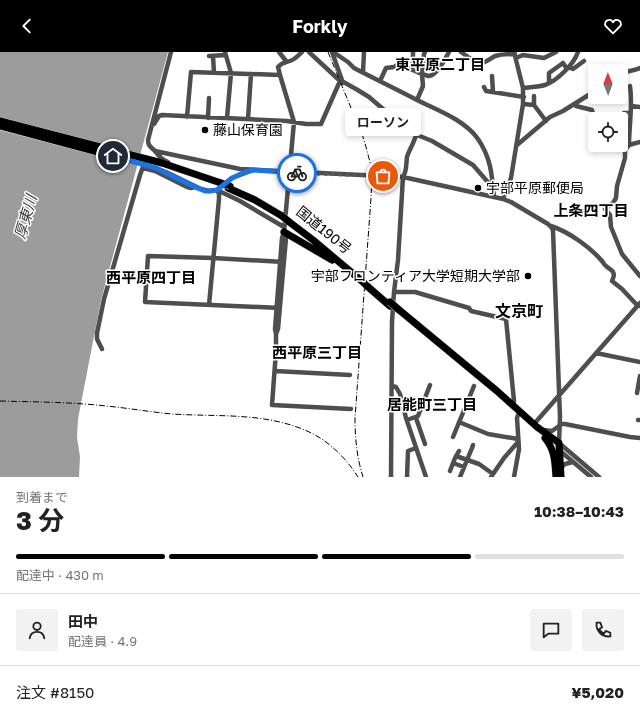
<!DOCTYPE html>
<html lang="ja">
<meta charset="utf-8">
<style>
body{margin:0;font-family:"Golos Text","Noto Sans JP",sans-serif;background:#f2f2f2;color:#222;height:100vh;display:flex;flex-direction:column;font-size:15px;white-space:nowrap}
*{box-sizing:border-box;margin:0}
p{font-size:13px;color:#767676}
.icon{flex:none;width:22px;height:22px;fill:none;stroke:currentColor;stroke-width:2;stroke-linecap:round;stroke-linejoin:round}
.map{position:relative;height:425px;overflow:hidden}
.details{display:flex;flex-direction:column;background:#fff;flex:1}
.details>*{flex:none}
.needle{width:26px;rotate:359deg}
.fabs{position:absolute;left:588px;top:12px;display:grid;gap:8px}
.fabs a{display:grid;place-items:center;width:40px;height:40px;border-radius:4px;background:#fff;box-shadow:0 2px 6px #0003;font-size:20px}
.pin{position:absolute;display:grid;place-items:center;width:34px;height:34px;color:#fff;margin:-17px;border:2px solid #fff;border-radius:50%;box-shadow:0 1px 4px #0007}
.courier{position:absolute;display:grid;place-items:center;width:40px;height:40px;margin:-20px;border:3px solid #1a73e8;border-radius:50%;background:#fff;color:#222;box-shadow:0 1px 5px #0007}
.bubble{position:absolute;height:28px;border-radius:4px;background:#fff;box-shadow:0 2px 6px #0003;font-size:13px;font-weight:700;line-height:28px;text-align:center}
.head em{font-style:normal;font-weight:700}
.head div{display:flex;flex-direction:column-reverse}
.head{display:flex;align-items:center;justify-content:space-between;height:68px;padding:0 16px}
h1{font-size:26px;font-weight:700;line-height:30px}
.bar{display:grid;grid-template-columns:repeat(4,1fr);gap:6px 4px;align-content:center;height:48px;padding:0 16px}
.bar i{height:5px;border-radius:3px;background:#e0e0e0}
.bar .selected{background:#000}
.bar p{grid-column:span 4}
.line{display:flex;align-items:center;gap:10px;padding:0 16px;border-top:1px solid #e0e0e0}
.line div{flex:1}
.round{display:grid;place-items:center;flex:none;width:42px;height:42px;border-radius:4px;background:#f2f2f2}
header{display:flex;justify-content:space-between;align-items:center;height:52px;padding:0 16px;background:#000;color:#fff;font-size:18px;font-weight:700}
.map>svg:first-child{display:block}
</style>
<header><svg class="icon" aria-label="back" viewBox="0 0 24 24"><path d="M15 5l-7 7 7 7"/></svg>Forkly<svg class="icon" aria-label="heart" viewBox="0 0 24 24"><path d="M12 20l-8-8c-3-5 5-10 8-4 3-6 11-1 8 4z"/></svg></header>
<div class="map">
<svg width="640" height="425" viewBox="0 0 640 425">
<rect width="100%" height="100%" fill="#fff"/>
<path fill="#9c9c9c" d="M0,0H168L101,248L78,367L77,385L80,405L79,425H0Z"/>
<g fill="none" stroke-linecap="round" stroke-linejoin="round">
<defs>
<path id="highway" d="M0,69L162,111L221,131
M0,74L128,108
M228,136L255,148L282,164
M288,169L313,188L363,230
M284,180L332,208
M367,234L390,254
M398,257L497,339L537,375L559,391L561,425
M545,386C555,398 555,410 556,425"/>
</defs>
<use href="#highway" stroke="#dbdbdb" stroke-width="8"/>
<path stroke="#4e4e4e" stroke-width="4.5" d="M225,0L231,21L227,66
M279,0L286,9
M302,0C300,2 297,5 294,7C288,11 283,9 278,15L280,23L294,70L284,180L282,186L275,277L276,282V299L272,353L351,357
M309,0L338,27L356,37L369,45L410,80L432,89L473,113L493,136
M332,0L343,31
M333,0L348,10L354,16C375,27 396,37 417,48C437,58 465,68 478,87C491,106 492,123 494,145
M461,0C467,4 472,10 481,11C485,11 491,6 495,4C502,2 508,2 515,2
M209,4L226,3
M213,4L214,21
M516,6L523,3L544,6L556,0
M569,15L573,17L584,9
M411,17L413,10V0
M363,20L364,0
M621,21C627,19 634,19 640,16
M492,24L493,40
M380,29L386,16L394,15L399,12C404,14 425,24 429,24C437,23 445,7 449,0
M549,31V21L563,11L567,17
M484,35L486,39L524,45
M523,36C530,35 538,35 545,33C557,29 574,12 578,0
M417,48L423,34L422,22L424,2L425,0
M523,52L534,53L546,69
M575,52L576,54L592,58L595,69
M534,53V44
M631,54L640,55
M187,65L191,20L280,23
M208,66L209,46
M248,67L251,22
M621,68L624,61H630
M152,73L154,72L159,64L162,63L287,69L306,72H321L340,29
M595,75L594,77L595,80
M621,81L629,82
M640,90L629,93L625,98V106L617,134L616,146L613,151L605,157L610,163L611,175L622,202L640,224
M517,93L550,65L563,59L595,39
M597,93V97
M629,93C629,73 633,54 630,34
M155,99L240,117L403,125L503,147L511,150L548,172L552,176L553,179L560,365L559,391L599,425
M168,110C161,107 160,105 155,99C151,95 148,94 148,88L171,0
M143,116L155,119L187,135L191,136L195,135
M217,138L240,149L284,175
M503,147L511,126L523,52V36L514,0
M551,174C569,180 590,195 602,209C606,214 602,210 606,214C608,216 612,218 613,220C615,223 613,227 612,229L622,237L636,252L640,254
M394,240H415L469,256L471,259L506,267L514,349L513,354
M209,253L219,147V142L217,138
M280,256L145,250L148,204L213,206L284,210
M276,282L278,277L286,186L284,181
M102,297L97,287V281L104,247L140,123L144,112L166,120L201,137L209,139L217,138L232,126L248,120
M596,301L640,310
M275,319L350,323
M392,334L396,335L400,342L406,366L426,425
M637,341L640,324
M416,366L425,392
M407,368L418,364L430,333
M638,368H640
M459,370L488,382L518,387
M534,372L640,251
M560,372H565L630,385L640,386
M544,378L552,379L559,374
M453,385L474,334
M559,398L591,425
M456,404L479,412L493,422
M453,411L464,415
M560,417L565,412L573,410
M450,419L455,406L459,399
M391,425L392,270L394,240L398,208L403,125C407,119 406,112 407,105C409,98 414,91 416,83
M407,425L408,399L416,396
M460,425L472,396L473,393
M491,425L504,406L518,390
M514,425L519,397L517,366L518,363"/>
<use href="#highway" stroke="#000" stroke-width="7"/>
<path stroke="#000" stroke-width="1" stroke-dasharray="6 2 1 2" stroke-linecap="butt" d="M328,0L363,85L366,95L370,110L372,124L371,146L355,366C355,387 357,406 363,425
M0,349C35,350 71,350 106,354C128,356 150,360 172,362C217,365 264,360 307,379C328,388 346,406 358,425"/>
<defs>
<path id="highway-bridge" d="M221,131L230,134
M282,164L288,169
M363,230L367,234
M390,250L398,257"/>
</defs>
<use href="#highway-bridge" stroke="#dbdbdb" stroke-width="8" stroke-linecap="butt"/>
<use href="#highway-bridge" stroke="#000" stroke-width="7"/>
</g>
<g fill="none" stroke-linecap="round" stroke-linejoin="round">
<path stroke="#595959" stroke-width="4" stroke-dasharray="0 7.2" d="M297,121L383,124"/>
<path stroke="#1a73e8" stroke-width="5" d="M113,104L156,116L195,135L205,139H209L217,138L232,126L243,121L253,118L297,121"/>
</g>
<g fill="#000" stroke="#fff" stroke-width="1.5">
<circle cx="205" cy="78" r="4"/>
<circle cx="478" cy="136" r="4"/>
<circle cx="528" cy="224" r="4"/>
</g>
<g text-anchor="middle" stroke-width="3" stroke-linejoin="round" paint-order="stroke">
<g font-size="14" fill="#000" stroke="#fff" text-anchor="start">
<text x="213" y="83">藤山保育園</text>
<text x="486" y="141">宇部平原郵便局</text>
<text x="520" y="229" text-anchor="end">宇部フロンティア大学短期大学部</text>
</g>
<g font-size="14" fill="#000" stroke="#fff">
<text transform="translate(324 178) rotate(39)" y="5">国道190号</text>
</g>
<g font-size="15" font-weight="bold" fill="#000" stroke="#fff">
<text x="440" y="18">東平原二丁目</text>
<text x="591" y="164">上条四丁目</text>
<text x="151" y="231">西平原四丁目</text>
<text x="317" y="306">西平原三丁目</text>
<text x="432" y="358">居能町三丁目</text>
</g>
<g font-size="15" font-style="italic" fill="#3d3d3d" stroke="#fff">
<text transform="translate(26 165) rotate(-74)" y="5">厚東川</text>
</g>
<g font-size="16" font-weight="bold" fill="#000" stroke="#fff">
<text x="519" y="265">文京町</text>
</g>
</g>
</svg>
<div class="fabs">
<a><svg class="needle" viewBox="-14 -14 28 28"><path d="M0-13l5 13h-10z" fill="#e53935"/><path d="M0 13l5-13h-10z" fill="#767676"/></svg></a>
<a><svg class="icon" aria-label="locate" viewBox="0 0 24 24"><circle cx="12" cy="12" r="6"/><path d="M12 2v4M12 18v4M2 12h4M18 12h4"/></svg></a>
</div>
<div class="pin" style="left:383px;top:124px;background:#ea580c"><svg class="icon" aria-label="bag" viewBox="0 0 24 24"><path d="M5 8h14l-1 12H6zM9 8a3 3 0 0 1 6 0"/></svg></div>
<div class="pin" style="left:113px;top:104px;background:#1f2937"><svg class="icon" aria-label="home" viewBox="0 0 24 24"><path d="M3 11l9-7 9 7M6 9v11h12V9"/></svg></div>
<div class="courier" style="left:297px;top:121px"><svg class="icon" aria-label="bike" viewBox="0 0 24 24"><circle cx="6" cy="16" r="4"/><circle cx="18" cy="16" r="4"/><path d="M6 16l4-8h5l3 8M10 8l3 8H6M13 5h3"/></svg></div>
<div class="bubble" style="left:345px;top:56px;width:76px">ローソン</div>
</div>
<section class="details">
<div class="head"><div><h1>3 分</h1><p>到着まで</p></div><em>10:38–10:43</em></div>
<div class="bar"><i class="selected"></i><i class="selected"></i><i class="selected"></i><i></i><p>配達中 · 430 m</p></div>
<div class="line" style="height:72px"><a class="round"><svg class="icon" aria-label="person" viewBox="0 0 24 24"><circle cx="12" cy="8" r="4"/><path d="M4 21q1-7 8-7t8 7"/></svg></a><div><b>田中</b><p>配達員 · 4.9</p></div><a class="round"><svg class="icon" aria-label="chat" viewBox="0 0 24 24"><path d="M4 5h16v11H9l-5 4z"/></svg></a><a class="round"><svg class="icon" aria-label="phone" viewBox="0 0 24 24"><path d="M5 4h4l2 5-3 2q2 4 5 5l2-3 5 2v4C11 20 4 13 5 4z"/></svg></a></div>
<div class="line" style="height:52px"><div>注文 #8150</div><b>¥5,020</b></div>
</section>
